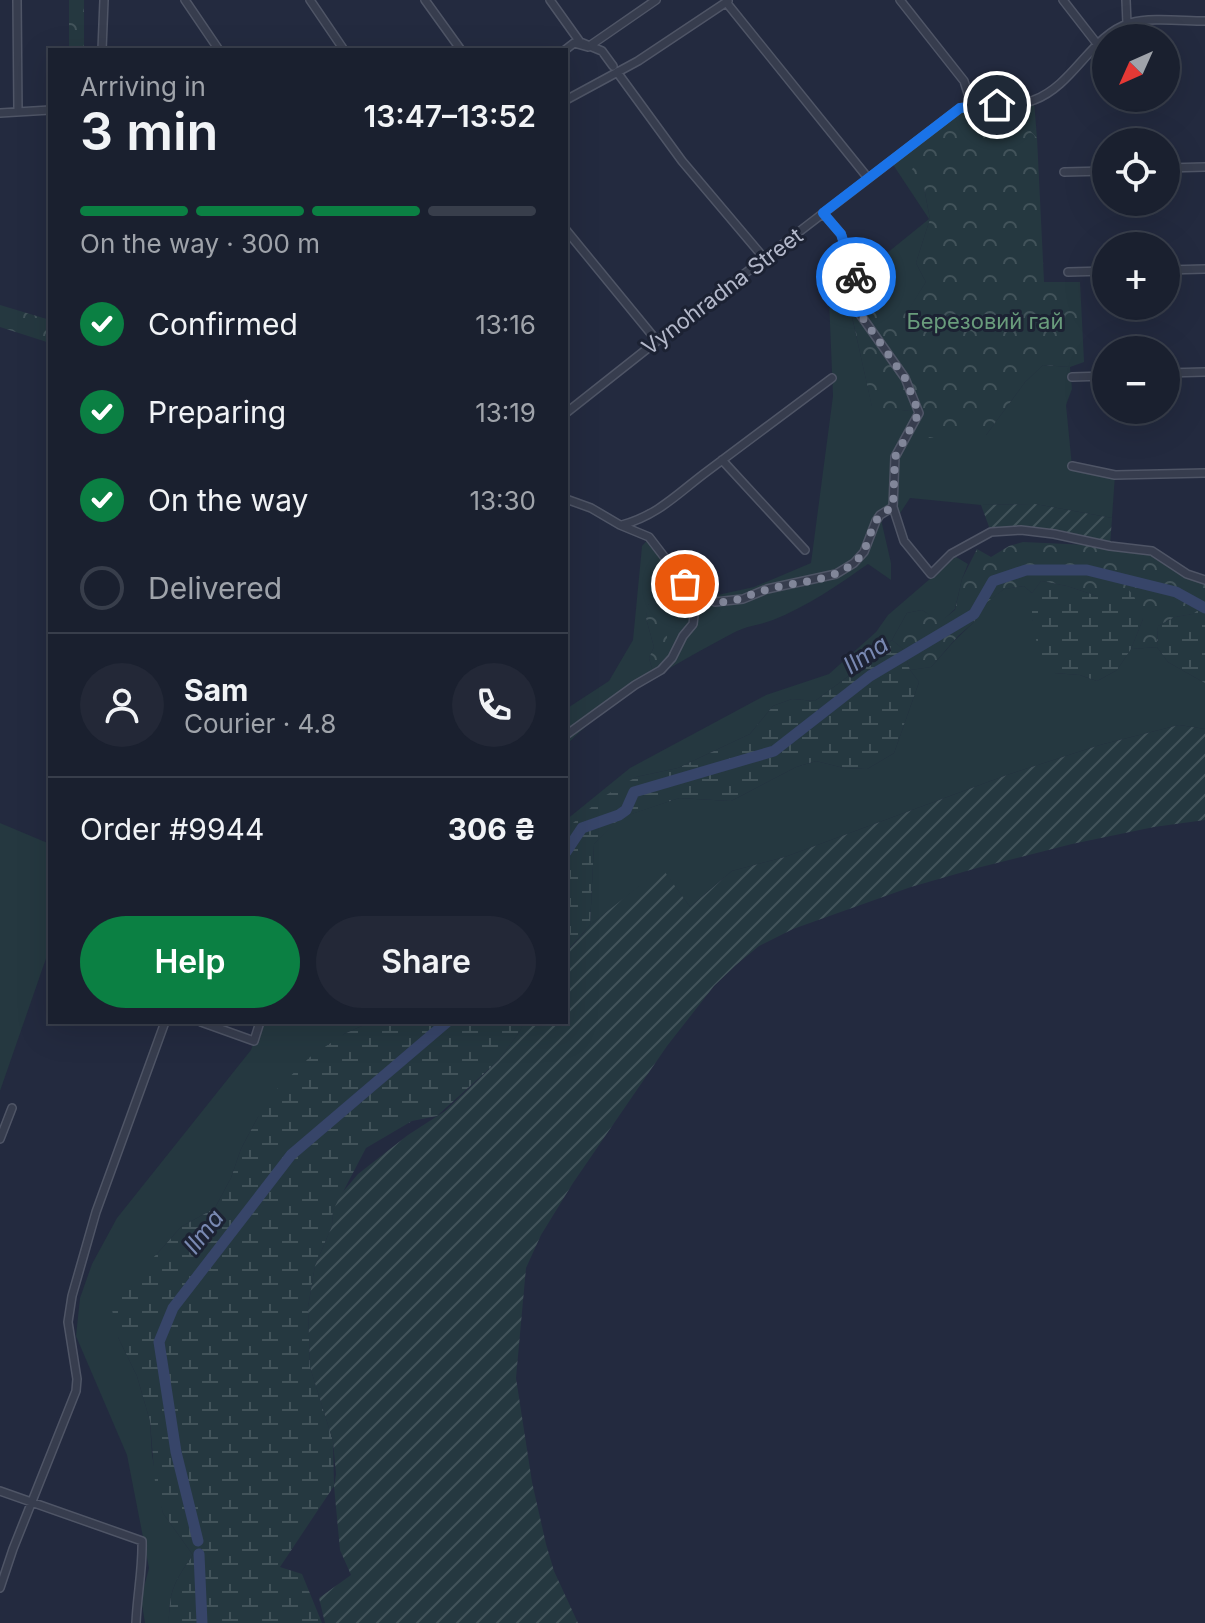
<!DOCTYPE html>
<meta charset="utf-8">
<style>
body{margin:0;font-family:Inter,sans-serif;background:#232837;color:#f1f3f6;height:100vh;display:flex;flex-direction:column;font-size:30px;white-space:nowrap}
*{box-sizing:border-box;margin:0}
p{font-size:26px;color:#9fa3aa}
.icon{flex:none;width:44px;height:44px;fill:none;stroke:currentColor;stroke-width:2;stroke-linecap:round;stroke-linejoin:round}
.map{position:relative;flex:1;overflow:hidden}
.panel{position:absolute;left:48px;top:48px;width:520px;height:976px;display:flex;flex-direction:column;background:#1a202f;border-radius:0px;box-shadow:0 8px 32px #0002,0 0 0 2px #383e4b}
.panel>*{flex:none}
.needle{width:52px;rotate:225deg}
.tools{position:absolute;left:1092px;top:24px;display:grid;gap:16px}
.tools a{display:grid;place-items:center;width:88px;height:88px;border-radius:50%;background:#1a202f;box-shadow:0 8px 32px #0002,0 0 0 2px #383e4b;font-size:40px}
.pin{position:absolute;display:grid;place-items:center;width:68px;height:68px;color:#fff;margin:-34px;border:4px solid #fff;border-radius:50%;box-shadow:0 2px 8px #0007}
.courier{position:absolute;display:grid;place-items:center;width:80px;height:80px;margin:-40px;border:6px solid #1a73e8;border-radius:50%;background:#fff;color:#222;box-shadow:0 2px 10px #0007}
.headline em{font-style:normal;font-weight:600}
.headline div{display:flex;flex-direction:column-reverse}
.headline{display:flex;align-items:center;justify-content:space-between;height:136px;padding:0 32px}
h1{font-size:52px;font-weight:600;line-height:60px}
.bar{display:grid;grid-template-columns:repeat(4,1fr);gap:12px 8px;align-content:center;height:96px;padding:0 32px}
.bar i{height:10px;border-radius:6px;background:#383e4b}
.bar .current{background:#0b8043}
.bar p{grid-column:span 4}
.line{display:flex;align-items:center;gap:20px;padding:0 32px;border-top:2px solid #383e4b}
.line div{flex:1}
.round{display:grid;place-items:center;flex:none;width:84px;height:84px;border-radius:42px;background:#232837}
ol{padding:0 32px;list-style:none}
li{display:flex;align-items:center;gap:24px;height:88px}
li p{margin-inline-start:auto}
li .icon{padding:8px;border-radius:50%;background:#0b8043;color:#fff;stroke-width:4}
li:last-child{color:#9fa3aa}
li i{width:44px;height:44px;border:4px solid #383e4b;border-radius:50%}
.button{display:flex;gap:16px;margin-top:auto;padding:16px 32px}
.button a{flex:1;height:92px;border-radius:48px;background:#0b8043;color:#fff;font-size:32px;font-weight:600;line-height:92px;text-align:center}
.button a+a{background:#232837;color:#f1f3f6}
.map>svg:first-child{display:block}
</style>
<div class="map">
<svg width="1205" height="1623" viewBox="0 0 1205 1623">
<defs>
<pattern id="forest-crowns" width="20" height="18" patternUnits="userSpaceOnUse" patternTransform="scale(2)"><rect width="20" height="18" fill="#253840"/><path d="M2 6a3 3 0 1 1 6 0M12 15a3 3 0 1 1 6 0" fill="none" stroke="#42535a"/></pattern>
<pattern id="wetland-marsh" width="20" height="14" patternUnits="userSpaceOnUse" patternTransform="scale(2)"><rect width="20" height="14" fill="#253840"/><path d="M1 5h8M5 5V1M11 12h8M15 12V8" fill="none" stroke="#42535a"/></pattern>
<pattern id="garden-furrows" width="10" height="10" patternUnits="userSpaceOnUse" patternTransform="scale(2)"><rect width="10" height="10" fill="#253840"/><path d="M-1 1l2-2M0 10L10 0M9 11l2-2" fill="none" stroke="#42535a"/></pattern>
</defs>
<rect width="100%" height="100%" fill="#232a3f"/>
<path fill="#253840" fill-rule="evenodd" d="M1034,100L1037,138L1021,122L961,124L924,187L930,219L916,263L926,282L908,311L850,308L872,406L910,411L986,435L1025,382L1043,365L1070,367L1072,389L1066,405L1072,466L1115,475L1112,518L1035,504L981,505L910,498L897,518L893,507L880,515L891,563V580L868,564C838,585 808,606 773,620C760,625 745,626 733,633C674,665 614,697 566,745V709L609,681L633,640L642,546L652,535L689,583L713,596L754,587L811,563L833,396L829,300L929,219L890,160L960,108ZM648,604C671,634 669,631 661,668H652L649,658L654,647L646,618Z
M951,554L968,564L962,579L955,609L940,623L922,610L907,613L892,640L861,667L815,701L792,699L773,706L750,734L678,768L636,777L566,829V820L630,768L766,695L829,674L876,632L888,615L931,578V574Z
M1024,586L1032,593V619L1055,673L1080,675L1097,681L1117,670L1131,649L1157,647L1168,662L1205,683V729L1179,725L1100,745L1007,775L785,857L732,871L690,907L662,869L590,925L594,844L619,818L679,798L731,801L796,767L816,761L844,768L867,769L894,753L919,682L910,670L931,667L955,640L974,622L985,603L1004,589Z
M0,823L50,844V947L0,1091Z
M261,1022H371L344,1034L258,1117L241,1149L231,1178L215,1208L181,1227L157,1254L118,1337L137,1376L150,1421L152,1455L163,1513L193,1555C175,1581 169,1590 169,1623H145L141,1599L149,1568L127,1455L76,1336L80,1298L92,1264L117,1218L251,1050Z"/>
<path fill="url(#forest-crowns)" d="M69,0H84V50H69Z
M1022,122L1037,138L1044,282H1080L1084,362L1070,367L1043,365L1025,382L986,435L929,438L910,411L872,407L850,307L908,310L926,282L916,263L930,219L924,187L908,175L934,138L961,124Z
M0,305L50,320V343L0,327Z
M1023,542L1110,546L1152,551L1205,579V606L1193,614L1175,617L1158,626L1157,647L1131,649L1143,619L1097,596L1067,586L1041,581L1032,593L1024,586L1004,589L986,603L974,622L958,636L931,667L910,670L903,649L892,640L907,613L922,610L940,622L955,610L962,579L977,549L991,557L1009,546Z
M647,604L655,607L667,629V641L671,651L662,668H652L649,658L654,647L646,618Z"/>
<path fill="url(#wetland-marsh)" d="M1041,581L1067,586L1097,596L1127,588L1134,596L1143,619L1131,649L1117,670L1097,681L1080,675L1055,673L1040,660L1032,619V593Z
M1203,606H1205V683L1168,662L1157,647L1158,626L1175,617L1193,614Z
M892,640L903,649L910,670L919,682L894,753L867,769L844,768L816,761L796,767L731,801L679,798L620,818L594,844L590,925L566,952V829L603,797L636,777L678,768L750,734L773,706L792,699L815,701L861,667Z
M371,1022H524L520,1031L499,1060L437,1116L412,1121L366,1148L333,1211L332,1226L315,1266L308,1307L310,1367L333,1441L334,1486L280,1567L302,1574L322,1623H169C169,1590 175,1581 193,1555L163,1513L155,1482L150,1421L137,1376L118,1337L112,1310L124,1285L157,1254L181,1227L215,1208L231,1178L241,1149L258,1117L273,1093L310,1057L344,1034Z"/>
<path fill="url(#garden-furrows)" d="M1035,504L1112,518L1110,546L1054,534L991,532L981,505Z
M1179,725L1205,729V820L1154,827L1072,844L977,868L911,887L793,929L759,946L736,965L714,986L667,1046L573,1183L541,1235L526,1268L516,1378L532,1482L546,1544L554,1571L578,1623H325L319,1598L351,1575L340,1550L334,1486L336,1474L333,1441L310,1367L308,1307L315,1266L332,1226L333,1211L341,1194L358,1174L408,1135L445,1111L499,1060L520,1031L524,1022H566V953L590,925L662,868L690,907L732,871L785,857L1007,775L1100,745Z"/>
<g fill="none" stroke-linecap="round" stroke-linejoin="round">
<path stroke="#374569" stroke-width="11" d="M566,852L582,828L619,815L626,810L634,792L774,751L870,676L974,614L993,581L1026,570H1087L1176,592L1205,608
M198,1541L176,1452L159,1342L173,1308L291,1155L447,1022
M199,1554L202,1623"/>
<defs>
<path id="street" d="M17,0L18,111
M185,0L219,50
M310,0L344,50
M425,0L461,50
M550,0L580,42L602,51L613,66
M900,0L964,81L972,106
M1063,0L1098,45
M1126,0L1127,24
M726,2L868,178
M102,50L104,0
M565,50L574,43L588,47L656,0
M617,72L682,161L764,258
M566,100L638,61L728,1
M0,113L50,110
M1166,168L1205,167
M1064,172L1106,171
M823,213L841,234L850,262L856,270L855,285L850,300L905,378L919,413L895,457L893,507
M566,230L657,341
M1166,270L1205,269
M1068,272L1106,271
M1166,373L1205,372
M1072,377L1106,376
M566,413L657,341L960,108C983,104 1013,109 1034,100C1074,85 1091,35 1130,23C1151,17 1183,21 1205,21
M722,460L805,550
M1072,466L1115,475L1205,473
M566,499L591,508L620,525L649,537L685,584L694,616L693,624L683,636L672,658L661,670L635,685L566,735
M622,525C659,515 679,492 709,470C750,439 791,409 832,378
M685,584L715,602L743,599L767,589L836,574L854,563L864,552L876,521L880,515L893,507L904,541L931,574L951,554L991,532L1021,530L1054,534L1110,546L1152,551L1187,574L1205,580
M201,1022L254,1041L260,1022
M0,1139L12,1108
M0,1491L142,1541C143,1568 137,1596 136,1623
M0,1588L13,1549L76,1391L77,1379L68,1322L72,1296L96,1212L165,1022"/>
</defs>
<use href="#street" stroke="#4f5566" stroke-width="10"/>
<use href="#street" stroke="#373d4e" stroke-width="7"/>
</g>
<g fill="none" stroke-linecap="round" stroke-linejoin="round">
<path stroke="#818699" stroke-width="8" stroke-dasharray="0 14.4" d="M685,584C694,590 707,601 718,602C735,603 750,594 766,590C795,581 831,583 855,562C869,550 868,532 878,518C882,513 888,510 893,507L895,457L919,413L905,378L850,300L855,285L856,277"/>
<path stroke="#1a73e8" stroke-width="10" d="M856,277V270L850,262L841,234L823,213L960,108L997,105"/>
</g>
<g text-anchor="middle" stroke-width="6" stroke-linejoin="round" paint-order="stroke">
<g font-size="22" fill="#b3b8ca" stroke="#1c2233">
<text transform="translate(722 291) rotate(-37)" y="8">Vynohradna Street</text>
</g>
<g font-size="22" fill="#699c7c" stroke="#1c2233">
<text x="985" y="329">Березовий гай</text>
</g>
<g font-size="24" font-style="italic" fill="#7989b2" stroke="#1c2233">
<text transform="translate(866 655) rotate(-34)" y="8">Ilma</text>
<text transform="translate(204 1232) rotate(-52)" y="8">Ilma</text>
</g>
</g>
</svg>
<div class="tools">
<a><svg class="needle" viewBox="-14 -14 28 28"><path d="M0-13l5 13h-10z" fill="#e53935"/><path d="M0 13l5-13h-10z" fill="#9fa3aa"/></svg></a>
<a><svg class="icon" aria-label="locate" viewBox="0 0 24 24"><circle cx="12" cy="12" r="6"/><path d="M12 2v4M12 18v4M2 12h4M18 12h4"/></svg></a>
<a>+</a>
<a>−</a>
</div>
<div class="pin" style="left:685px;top:584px;background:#ea580c"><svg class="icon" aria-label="bag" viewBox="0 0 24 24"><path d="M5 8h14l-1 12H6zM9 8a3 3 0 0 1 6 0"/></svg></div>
<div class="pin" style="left:997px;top:105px;background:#1f2937"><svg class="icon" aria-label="home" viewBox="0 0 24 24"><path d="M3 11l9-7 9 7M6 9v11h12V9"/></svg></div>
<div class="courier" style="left:856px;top:277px"><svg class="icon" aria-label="bike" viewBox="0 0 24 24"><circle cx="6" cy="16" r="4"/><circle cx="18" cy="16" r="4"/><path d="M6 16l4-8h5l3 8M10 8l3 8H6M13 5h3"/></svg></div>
<section class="panel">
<div class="headline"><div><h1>3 min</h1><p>Arriving in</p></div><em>13:47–13:52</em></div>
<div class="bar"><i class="current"></i><i class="current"></i><i class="current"></i><i></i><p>On the way · 300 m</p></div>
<ol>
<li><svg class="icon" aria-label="check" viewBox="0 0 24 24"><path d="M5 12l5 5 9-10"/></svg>Confirmed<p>13:16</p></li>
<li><svg class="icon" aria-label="check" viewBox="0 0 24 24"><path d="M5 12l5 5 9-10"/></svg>Preparing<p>13:19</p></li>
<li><svg class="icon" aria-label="check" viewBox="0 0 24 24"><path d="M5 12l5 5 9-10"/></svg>On the way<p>13:30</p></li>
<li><i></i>Delivered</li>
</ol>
<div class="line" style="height:144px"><a class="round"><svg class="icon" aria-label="person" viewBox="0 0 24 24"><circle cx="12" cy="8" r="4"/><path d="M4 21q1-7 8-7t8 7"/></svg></a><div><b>Sam</b><p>Courier · 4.8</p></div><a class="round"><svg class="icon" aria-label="phone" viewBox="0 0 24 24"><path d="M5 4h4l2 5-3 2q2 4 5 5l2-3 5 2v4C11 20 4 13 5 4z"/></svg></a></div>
<div class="line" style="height:104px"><div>Order #9944</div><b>306 ₴</b></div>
<div class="button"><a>Help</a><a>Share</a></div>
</section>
</div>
